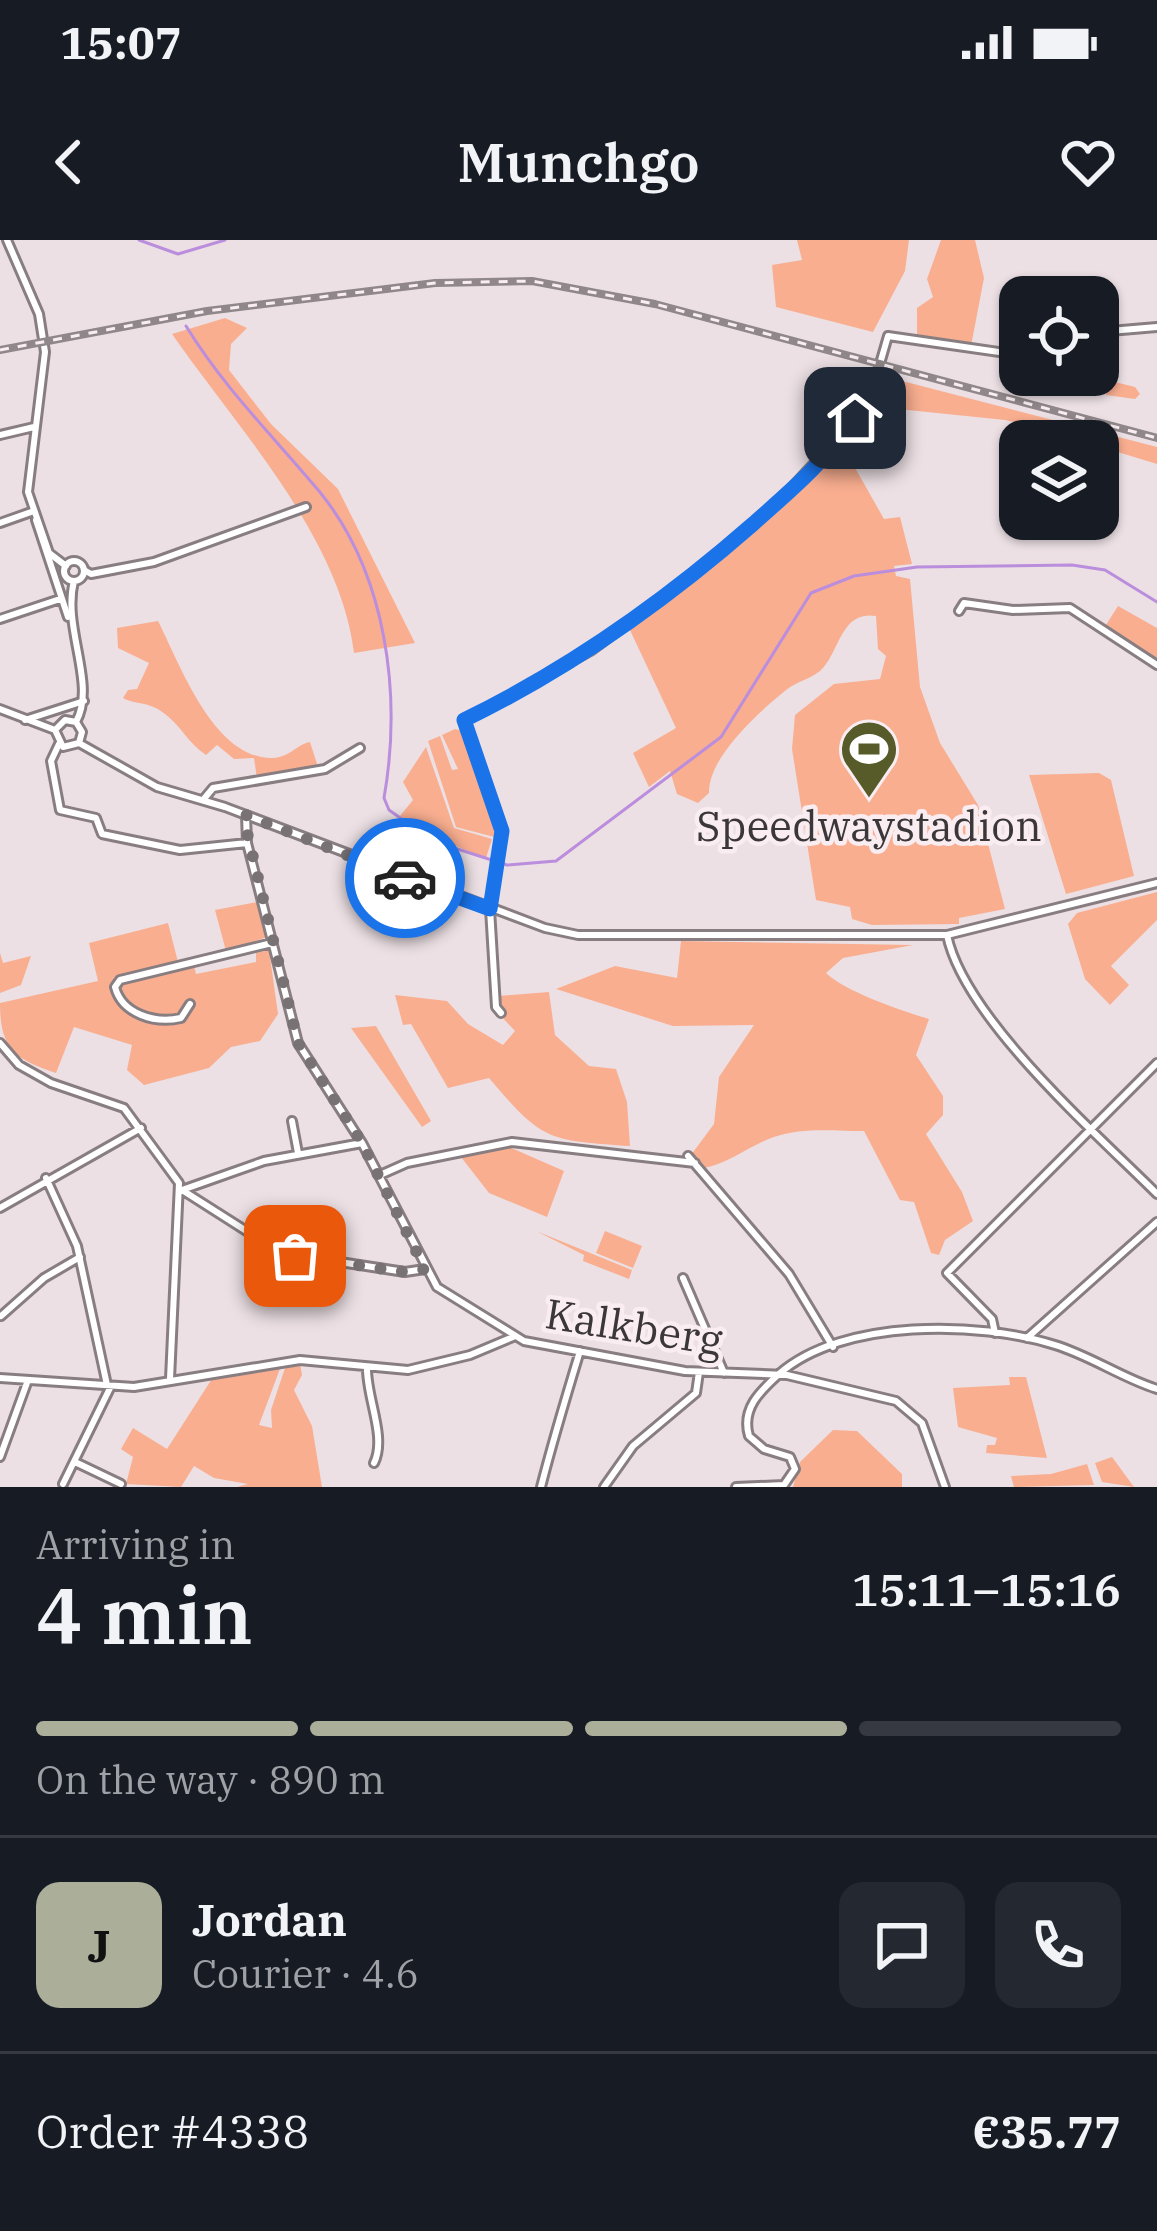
<!DOCTYPE html>
<meta charset="utf-8">
<style>
body{margin:0;font-family:"IBM Plex Serif",serif;background:#242831;color:#f1f3f6;height:100vh;display:flex;flex-direction:column;font-size:45px;white-space:nowrap}
*{box-sizing:border-box;margin:0}
p{font-size:39px;color:#9ea1a6}
.icon{flex:none;width:66px;height:66px;fill:none;stroke:currentColor;stroke-width:2;stroke-linecap:round;stroke-linejoin:round}
.map{position:relative;height:1247px;overflow:hidden}
.details{display:flex;flex-direction:column;background:#171b24;flex:1}
.details>*{flex:none}
.controls{position:absolute;left:999px;top:36px;display:grid;gap:24px}
.controls a{display:grid;place-items:center;width:120px;height:120px;border-radius:24px;background:#171b24;box-shadow:0 3px 9px #0004;font-size:60px}
.pin{position:absolute;display:grid;place-items:center;width:102px;height:102px;color:#fff;margin:-51px;border-radius:24px;box-shadow:0 6px 18px #0006}
.courier{position:absolute;display:grid;place-items:center;width:120px;height:120px;margin:-60px;border:9px solid #1a73e8;border-radius:50%;background:#fff;color:#222;box-shadow:0 3px 15px #0007}
.summary em{font-style:normal;font-weight:600}
.summary div{display:flex;flex-direction:column-reverse}
.summary{display:flex;align-items:center;justify-content:space-between;height:204px;padding:0 36px}
h1{font-size:78px;font-weight:600;line-height:90px}
.bar{display:grid;grid-template-columns:repeat(4,1fr);gap:18px 12px;align-content:center;height:144px;padding:0 36px}
.bar i{height:15px;border-radius:9px;background:#363941}
.bar .selected{background:#abaf9a}
.bar p{grid-column:span 4}
.line{display:flex;align-items:center;gap:30px;padding:0 36px;border-top:3px solid #363941}
.line div{flex:1}
.round{display:grid;place-items:center;flex:none;width:126px;height:126px;border-radius:24px;background:#242831}
.status{display:flex;justify-content:space-between;align-items:center;height:84px;padding:0 60px;background:#171b24;direction:ltr}
.status svg{height:33px;fill:currentColor}
header{display:flex;justify-content:space-between;align-items:center;height:156px;padding:0 36px;background:#171b24;font-size:54px;font-weight:600}
.map>svg:first-child{display:block}
</style>
<div class="status"><b>15:07</b><svg viewBox="0 0 49 12"><path d="M0 12V9h3v3zM5 12V6h3v6zM10 12V3h3v9zM15 12V0h3v12zM26 1h20v11H26zM47 4h2v5h-2z"/></svg></div>
<header><svg class="icon" aria-label="back" viewBox="0 0 24 24"><path d="M15 5l-7 7 7 7"/></svg>Munchgo<svg class="icon" aria-label="heart" viewBox="0 0 24 24"><path d="M12 20l-8-8c-3-5 5-10 8-4 3-6 11-1 8 4z"/></svg></header>
<div class="map">
<svg width="1157" height="1247" viewBox="0 0 1157 1247">
<rect width="100%" height="100%" fill="#ece0e4"/>
<path fill="#f9ae90" d="M797,0H909L905,31L873,92L776,67L772,25L802,20Z
M941,0H975L984,38L971,106L917,97V68L933,57L927,39Z
M225,78L247,88L231,104L229,130L271,184L338,249L415,403L354,413C340,297 238,189 172,94Z
M879,135L1157,207V224L1098,206V201L1005,180L898,169L899,162L874,154Z
M1034,135H1087L1135,147L1140,154L1135,159L1106,155V148Z
M841,203L884,279L900,277L912,324L894,326L896,336L910,339L920,447L940,503L978,565L1005,669L959,678V684L872,685L852,679L850,667L816,660L792,509L795,475L834,444L880,439L886,416L878,409L876,376C840,370 840,413 820,431C810,439 796,442 786,450C759,472 708,517 709,553L698,563L677,554L670,531L649,547L633,513L676,488L629,388L733,305Z
M1118,366L1157,388V421L1104,388Z
M158,381C180,424 212,515 269,518C289,519 297,504 310,502L318,527L257,539L254,518L234,519L217,505L206,515C188,503 181,486 165,474C149,461 136,465 123,458L128,450L137,449L149,423L118,408L117,388Z
M455,489L463,491L494,571L498,598L456,587L428,501L440,496L452,530L458,529L442,495Z
M426,507L454,588L492,599L486,618L423,593L400,576L413,560L403,542Z
M1099,533L1111,540L1134,636L1066,654L1029,535Z
M1157,652V680L1111,726L1129,745L1110,765L1085,739L1068,684L1077,673Z
M257,662L267,697L226,711L215,670Z
M168,683L178,722L112,738L193,722L196,734L256,722V713L269,710L278,774L260,801L231,807L209,828L144,845L127,830L132,805L74,787L56,833C16,819 0,811 0,763L98,741L89,703Z
M681,701L913,705L843,718L826,733C846,752 900,770 929,779L916,815L943,856V875L926,894L962,952L973,981L945,1000L939,1015L931,1013L914,962L900,960L864,891C835,891 802,887 774,897C748,906 730,923 704,928L691,915L714,884L719,837L754,785L673,786L556,749L615,726L677,738Z
M0,713L3,723L31,716L21,745L0,753Z
M549,752L555,795L589,826L616,829L627,862L630,906C549,900 543,902 489,838L448,848L411,784L403,785L395,755L447,761L468,784L503,805L515,791L500,775L499,756Z
M376,786L431,881L422,887L351,788Z
M507,906L564,931L547,977L489,953L461,917Z
M536,991L632,1030L629,1039L583,1021L584,1015Z
M605,991L642,1006L633,1028L596,1013Z
M300,1123L302,1135L294,1150L312,1186L322,1247H237L248,1244L214,1238L194,1226L181,1247L126,1244L133,1217L121,1209L133,1188L167,1209L215,1134L281,1126L259,1185L272,1188L271,1170L286,1125Z
M1009,1137H1026L1047,1218L986,1213L987,1205H995L997,1198L958,1187L953,1148L1010,1145Z
M833,1190L857,1191L902,1234V1247H793L800,1222Z
M1112,1217L1134,1247L1102,1242L1095,1223Z
M1087,1224L1094,1245L1014,1247L1011,1236L1051,1234Z"/>
<g fill="none" stroke-linecap="round" stroke-linejoin="round">
<path stroke="#ba8edd" stroke-width="3" d="M139,0L178,14L225,0
M186,86C224,148 273,196 319,251C387,334 402,455 384,558L389,570L433,601L507,625L556,621L721,497L811,353L854,336L917,327L1072,325L1105,330L1157,362"/>
<defs>
<path id="minor" d="M1098,92L1157,87
M36,280L68,377
M0,283L34,271
M84,330L91,334L154,322L306,267
M959,371L964,363L1013,370L1070,368L1157,425
M0,379L60,359
M25,480L84,461
M59,504L51,521L60,570L96,578L102,594L180,610L247,603
M203,560L213,548L325,529L360,508
M246,575L247,603L298,803L362,903L437,1047L524,1101L685,1131L787,1135L896,1161L922,1183L945,1247
M947,695C964,778 1096,893 1157,954
M190,764L181,778C155,784 122,774 115,747L120,740L272,703
M501,773L496,767L490,669L502,591L465,480L592,410L701,329L782,258L868,165L888,96L1020,115
M0,803L19,825L51,843L124,868L179,943L170,1139
M292,881L298,913
M688,916L789,1034L833,1107
M380,935L407,923L512,902L695,923
M46,938L77,1006L107,1145
M182,950L281,1013L405,1032L425,1029
M182,950L264,921L362,903
M0,968L141,888
M683,1038L724,1133
M1,1076L44,1038L80,1017
M995,1093L992,1079L947,1033L1157,823
M1027,1098L1157,982
M367,1127C366,1157 387,1197 374,1223
M0,1138L134,1147L300,1120L408,1130L470,1115L513,1097
M0,1217L28,1140
M75,1222L121,1244
M63,1244L111,1146
M541,1247C553,1200 566,1157 580,1111
M604,1247L633,1206L696,1153L699,1132
M736,1247L784,1245L795,1229L790,1217L764,1209L749,1196C741,1169 760,1151 779,1134C843,1078 979,1081 1055,1105C1091,1116 1122,1138 1157,1149"/>
<path id="tertiary" d="M7,0L39,74L45,112L28,252L49,313L66,326
M0,195L34,187
M64 331a10 10 0 1 1 20 0a10 10 0 1 1-20 0Z
M74,341C62,388 97,444 76,482
M0,469L55,490
M55,490L65,480L76,482L82,492L79,503
M55,490L63,507L79,503
M79,503L157,547L225,567L545,688L578,695H947L1157,643"/>
</defs>
<use href="#minor" stroke="#887e81" stroke-width="12"/>
<use href="#tertiary" stroke="#887e81" stroke-width="12"/>
<use href="#minor" stroke="#fff" stroke-width="6"/>
<use href="#tertiary" stroke="#fff" stroke-width="6"/>
<defs>
<path id="rail" d="M0,110L207,71L435,43L532,41L655,64L1157,198"/>
</defs>
<use href="#rail" stroke="#8f8789" stroke-width="8"/>
<use href="#rail" stroke="#f9edf1" stroke-width="3" stroke-dasharray="9" stroke-linecap="butt"/>
</g>
<g fill="none" stroke-linecap="round" stroke-linejoin="round">
<path stroke="#797274" stroke-width="12" stroke-dasharray="0 21.6" d="M295,1016L405,1032L425,1029L362,903L298,803L244,580L246,575L405,638"/>
<path stroke="#1a73e8" stroke-width="15" d="M405,638L490,669L502,591L464,480C571,428 664,362 753,284C789,252 828,219 855,178"/>
</g>
<defs>
<symbol id="stadium-pin" viewBox="-11 -11 22 30"><path d="M0 17L-7.5 6A9.5 9.5 0 1 1 7.5 6Z" fill="#565b29" stroke="#f9edf1"/><path d="M0-5a6.5 5 0 1 0 0 10a6.5 5 0 1 0 0-10ZM-3.5-1.8h7v3.6h-7Z" fill="#fff"/></symbol>
</defs>
<g fill-rule="evenodd">
<use href="#stadium-pin" x="836" y="476" width="66" height="90"/>
</g>
<g text-anchor="middle" stroke-width="9" stroke-linejoin="round" paint-order="stroke">
<g font-size="42" fill="#3b3738" stroke="#f9edf1">
<text x="869" y="601">Speedwaystadion</text>
</g>
<g font-size="42" fill="#3b3738" stroke="#f9edf1">
<text transform="translate(634 1087) rotate(9)" y="15">Kalkberg</text>
</g>
</g>
</svg>
<div class="controls">
<a><svg class="icon" aria-label="locate" viewBox="0 0 24 24"><circle cx="12" cy="12" r="6"/><path d="M12 2v4M12 18v4M2 12h4M18 12h4"/></svg></a>
<a><svg class="icon" aria-label="layers" viewBox="0 0 24 24"><path d="M12 4l9 5-9 5-9-5zM3 14l9 5 9-5"/></svg></a>
</div>
<div class="pin" style="left:295px;top:1016px;background:#ea580c"><svg class="icon" aria-label="bag" viewBox="0 0 24 24"><path d="M5 8h14l-1 12H6zM9 8a3 3 0 0 1 6 0"/></svg></div>
<div class="pin" style="left:855px;top:178px;background:#1f2937"><svg class="icon" aria-label="home" viewBox="0 0 24 24"><path d="M3 11l9-7 9 7M6 9v11h12V9"/></svg></div>
<div class="courier" style="left:405px;top:638px"><svg class="icon" aria-label="car" viewBox="0 0 24 24"><path d="M5 17H2v-5l4-1 3-4h7l3 4 3 1v5h-3M9 17h6M6 11h13"/><circle cx="7" cy="17" r="2"/><circle cx="17" cy="17" r="2"/></svg></div>
</div>
<section class="details">
<div class="summary"><div><h1>4 min</h1><p>Arriving in</p></div><em>15:11–15:16</em></div>
<div class="bar"><i class="selected"></i><i class="selected"></i><i class="selected"></i><i></i><p>On the way · 890 m</p></div>
<div class="line" style="height:216px"><b class="round" style="background:#abaf9a;color:#111">J</b><div><b>Jordan</b><p>Courier · 4.6</p></div><a class="round"><svg class="icon" aria-label="chat" viewBox="0 0 24 24"><path d="M4 5h16v11H9l-5 4z"/></svg></a><a class="round"><svg class="icon" aria-label="phone" viewBox="0 0 24 24"><path d="M5 4h4l2 5-3 2q2 4 5 5l2-3 5 2v4C11 20 4 13 5 4z"/></svg></a></div>
<div class="line" style="height:156px"><div>Order #4338</div><b>€35.77</b></div>
</section>
